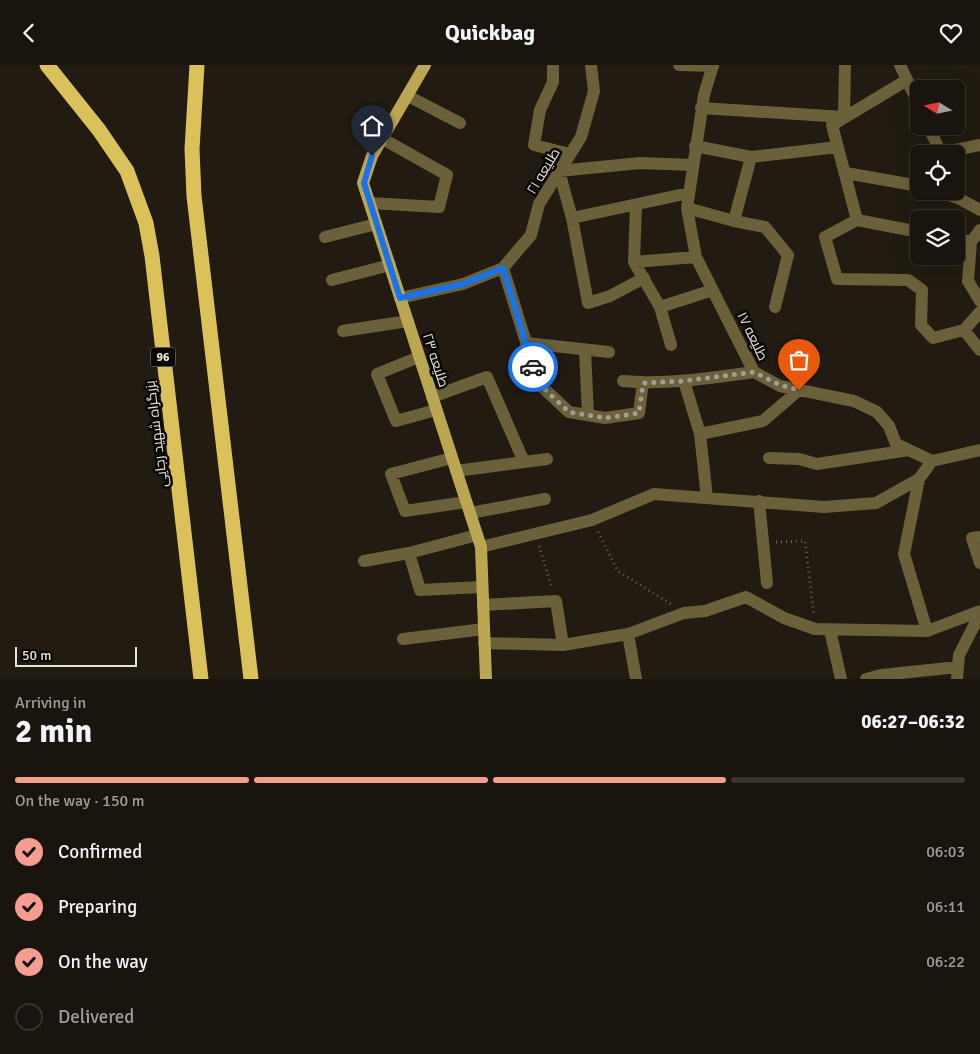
<!DOCTYPE html>
<meta charset="utf-8">
<style>
body{margin:0;font-family:Signika,Cairo,sans-serif;background:#26211b;color:#f1f3f6;height:100vh;display:flex;flex-direction:column;font-size:19px;white-space:nowrap}
*{box-sizing:border-box;margin:0}
p{font-size:16px;color:#9f9e9d}
.icon{flex:none;width:28px;height:28px;fill:none;stroke:currentColor;stroke-width:2;stroke-linecap:round;stroke-linejoin:round}
.map{position:relative;height:614px;overflow:hidden}
.sheet{display:flex;flex-direction:column;background:#19140d;flex:1}
.sheet>*{flex:none}
.needle{width:32px;rotate:280deg}
.buttons{position:absolute;left:910px;top:15px;display:grid;gap:10px}
.buttons a{display:grid;place-items:center;width:55px;height:55px;border-radius:8px;background:#19140d;box-shadow:0 5px 20px #0002,0 0 0 1px #37332e;font-size:25px}
.scale{position:absolute;left:15px;bottom:12px;width:122px;box-sizing:border-box;padding-left:5px;border:2px solid #e8e4dd;border-top:0;font-size:14px;line-height:18px;white-space:nowrap;color:#e8e4dd;-webkit-text-stroke:4px #090604;paint-order:stroke}
.pin{position:absolute;display:grid;place-items:center;width:42px;height:42px;color:#fff;margin:-51px -21px;border-radius:50% 50% 50% 0;rotate:-45deg;box-shadow:0 0 5px #0007}
.pin .icon{rotate:45deg}
.courier{position:absolute;display:grid;place-items:center;width:50px;height:50px;margin:-25px;border:4px solid #1a73e8;border-radius:50%;background:#fff;color:#222;box-shadow:0 1px 6px #0007}
.headline em{font-style:normal;font-weight:700}
.headline div{display:flex;flex-direction:column-reverse}
.headline{display:flex;align-items:center;justify-content:space-between;height:85px;padding:0 15px}
h1{font-size:32px;font-weight:700;line-height:38px}
.bar{display:grid;grid-template-columns:repeat(4,1fr);gap:8px 5px;align-content:center;height:60px;padding:0 15px}
.bar i{height:6px;border-radius:4px;background:#37332e}
.bar .on{background:#f59d90}
.bar p{grid-column:span 4}
ol{padding:0 15px;list-style:none}
li{display:flex;align-items:center;gap:15px;height:55px}
li p{margin-inline-start:auto}
li .icon{padding:5px;border-radius:50%;background:#f59d90;color:#111;stroke-width:4}
li:last-child{color:#9f9e9d}
li i{width:28px;height:28px;border:2px solid #37332e;border-radius:50%}
header{display:flex;justify-content:space-between;align-items:center;height:65px;padding:0 15px;background:#19140d;font-size:22px;font-weight:700}
.map>svg:first-child{display:block}
</style>
<header><svg class="icon" aria-label="back" viewBox="0 0 24 24"><path d="M15 5l-7 7 7 7"/></svg>Quickbag<svg class="icon" aria-label="heart" viewBox="0 0 24 24"><path d="M12 20l-8-8c-3-5 5-10 8-4 3-6 11-1 8 4z"/></svg></header>
<div class="map">
<svg width="980" height="614" viewBox="0 0 980 614">
<rect width="100%" height="100%" fill="#211b11"/>
<g fill="none" stroke-linecap="round" stroke-linejoin="round">
<path stroke="#666158" stroke-width="3" stroke-dasharray="1 4" stroke-linecap="butt" d="M598,467L618,506L671,539
M776,477L805,476L814,551
M539,481L552,523"/>
<path stroke="#6a603a" stroke-width="12" d="M553,0V17L540,45L534,80L570,89
M679,0L713,1
M713,0L704,30L687,143L696,192L754,307L780,321L854,336L877,347L889,361L896,379L932,396L980,385
M900,0L919,40
M907,15L832,60L857,155L825,172L837,214L908,215L922,225L921,260L933,273L964,265
M408,31L460,58
M701,43L844,52L845,0
M928,61L941,88L980,80
M695,81L751,92L838,82
M846,108L919,121
M938,126L958,133L980,145
M370,138L439,142L447,110L383,74
M636,140L634,197L660,242L671,280
M687,143L734,156L765,162L788,190L775,242
M572,153L689,128
M857,155L919,167
M734,156L751,92
M980,165L971,177L968,216L980,236
M325,172L376,159
M956,174L971,177
M634,197L696,192
M503,203L539,319L569,347L605,353L639,348L643,317
M644,213L610,231L588,238L572,153L559,106L640,98L692,100
M332,215L390,200
M400,233L463,219L503,203L531,170L539,139L581,72L594,26L591,0
M660,242L713,225
M980,247L964,265L980,285
M343,266L408,256
M526,278L609,287
M585,285L588,350
M419,292L377,309L396,356L436,345
M623,316C667,320 710,313 754,307
M684,316L700,369L707,433
M432,332L487,312L524,397
M700,369L763,356L799,325
M452,393L391,409L405,446L466,437
M769,393L799,394L817,399L909,385
M456,406L547,394
M759,436L767,518
M470,448L545,434
M477,470L409,488L420,525L482,522
M980,472L972,473L980,498
M481,482L592,455L654,429L824,442L876,438L919,414
M364,496L409,488
M483,540L556,536L563,580
M830,565L841,614
M927,566L904,489L919,414L932,396
M403,574L484,564
M484,578L563,580L628,569
M636,614L628,569L684,548L705,546L746,532L784,553L815,564L927,566L980,546
M866,614L881,610L958,602
M957,614L959,590L980,549"/>
<path stroke="#bba652" stroke-width="12" d="M425,0L372,91L363,118L481,482L486,614"/>
<path stroke="#dbc15a" stroke-width="15" d="M47,0L99,65L127,106L146,158L152,191L201,614
M197,0L192,84L194,131L251,614"/>
</g>
<g fill="none" stroke-linecap="round" stroke-linejoin="round">
<path stroke="#a29e96" stroke-width="5" stroke-dasharray="0 9" d="M533,302L539,319L569,347L605,353L639,348L643,318L684,316L754,307L780,320L799,325"/>
<path stroke="#1a73e8" stroke-width="6" d="M372,91L364,118L400,233L463,219L503,203L533,302"/>
</g>
<g text-anchor="middle" stroke-width="5" stroke-linejoin="round" paint-order="stroke">
<rect fill="#090604" stroke="#a5a19c" stroke-width="1" x="150.5" y="282.5" width="25" height="19" rx="4"/>
<g font-size="12" font-weight="bold" fill="#e8e4dd">
<text x="163" y="296">96</text>
</g>
<g font-size="14" fill="#e8e4dd" stroke="#090604">
<text transform="translate(543 106) rotate(-59)" y="5">طلیعه ۲۱</text>
<text transform="translate(753 271) rotate(64)" y="5">طلیعه ۱۷</text>
<text transform="translate(436 295) rotate(72)" y="5">طلیعه ۲۳</text>
<text transform="translate(156 369) rotate(-97)" y="5">بزرگراه شهید رجایی</text>
</g>
</g>
</svg>
<div class="buttons">
<a><svg class="needle" viewBox="-14 -14 28 28"><path d="M0-13l5 13h-10z" fill="#e53935"/><path d="M0 13l5-13h-10z" fill="#9f9e9d"/></svg></a>
<a><svg class="icon" aria-label="locate" viewBox="0 0 24 24"><circle cx="12" cy="12" r="6"/><path d="M12 2v4M12 18v4M2 12h4M18 12h4"/></svg></a>
<a><svg class="icon" aria-label="layers" viewBox="0 0 24 24"><path d="M12 4l9 5-9 5-9-5zM3 14l9 5 9-5"/></svg></a>
</div>
<div class="scale">50 m</div>
<div class="pin" style="left:799px;top:325px;background:#ea580c"><svg class="icon" aria-label="bag" viewBox="0 0 24 24"><path d="M5 8h14l-1 12H6zM9 8a3 3 0 0 1 6 0"/></svg></div>
<div class="pin" style="left:372px;top:91px;background:#1f2937"><svg class="icon" aria-label="home" viewBox="0 0 24 24"><path d="M3 11l9-7 9 7M6 9v11h12V9"/></svg></div>
<div class="courier" style="left:533px;top:302px"><svg class="icon" aria-label="car" viewBox="0 0 24 24"><path d="M5 17H2v-5l4-1 3-4h7l3 4 3 1v5h-3M9 17h6M6 11h13"/><circle cx="7" cy="17" r="2"/><circle cx="17" cy="17" r="2"/></svg></div>
</div>
<section class="sheet">
<div class="headline"><div><h1>2 min</h1><p>Arriving in</p></div><em>06:27–06:32</em></div>
<div class="bar"><i class="on"></i><i class="on"></i><i class="on"></i><i></i><p>On the way · 150 m</p></div>
<ol>
<li><svg class="icon" aria-label="check" viewBox="0 0 24 24"><path d="M5 12l5 5 9-10"/></svg>Confirmed<p>06:03</p></li>
<li><svg class="icon" aria-label="check" viewBox="0 0 24 24"><path d="M5 12l5 5 9-10"/></svg>Preparing<p>06:11</p></li>
<li><svg class="icon" aria-label="check" viewBox="0 0 24 24"><path d="M5 12l5 5 9-10"/></svg>On the way<p>06:22</p></li>
<li><i></i>Delivered</li>
</ol>
</section>
